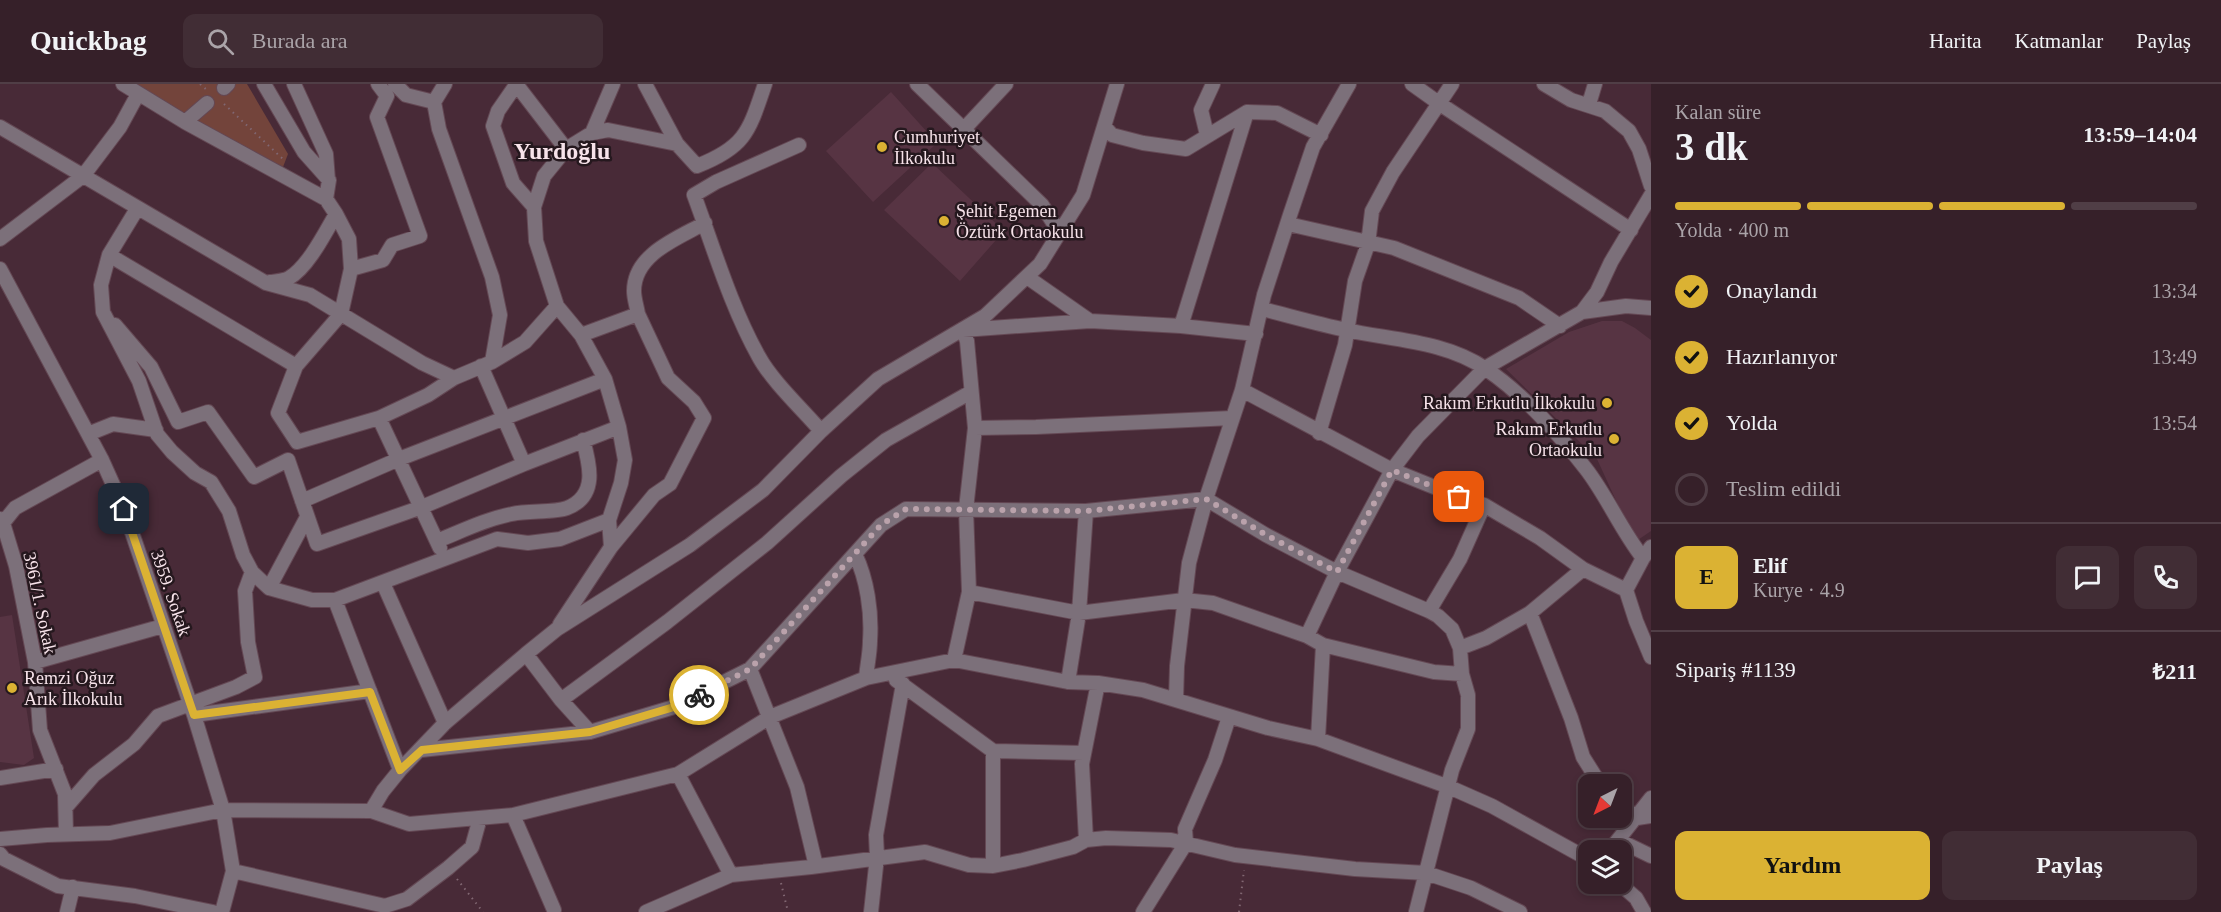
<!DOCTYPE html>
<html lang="tr">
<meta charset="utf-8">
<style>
body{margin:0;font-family:Georgia,serif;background:#412d35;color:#f1f3f6;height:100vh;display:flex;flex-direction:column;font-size:22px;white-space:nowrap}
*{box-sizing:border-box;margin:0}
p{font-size:20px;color:#aaa3a8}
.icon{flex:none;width:33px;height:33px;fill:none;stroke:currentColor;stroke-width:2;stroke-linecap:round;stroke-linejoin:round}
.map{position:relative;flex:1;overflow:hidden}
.drawer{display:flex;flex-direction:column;background:#362029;width:570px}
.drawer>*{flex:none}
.needle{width:39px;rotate:222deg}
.tools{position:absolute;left:1578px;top:690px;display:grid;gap:12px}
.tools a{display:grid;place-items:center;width:54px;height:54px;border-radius:12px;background:#362029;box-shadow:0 3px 9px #0003,0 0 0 2px #503e46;font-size:30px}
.pin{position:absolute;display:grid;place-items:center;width:51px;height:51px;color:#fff;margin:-26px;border-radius:12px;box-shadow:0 3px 9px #0006}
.courier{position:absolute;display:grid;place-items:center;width:60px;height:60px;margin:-30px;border:4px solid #dbb233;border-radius:50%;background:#fff;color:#222;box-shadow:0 2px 8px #0007}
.overview em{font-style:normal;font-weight:700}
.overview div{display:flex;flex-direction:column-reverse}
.overview{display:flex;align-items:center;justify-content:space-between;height:102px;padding:0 24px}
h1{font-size:39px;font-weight:700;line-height:45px}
.bar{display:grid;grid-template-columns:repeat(4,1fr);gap:9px 6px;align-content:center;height:72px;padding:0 24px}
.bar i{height:8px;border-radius:4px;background:#503e46}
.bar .active{background:#dbb233}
.bar p{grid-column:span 4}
.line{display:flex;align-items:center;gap:15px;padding:0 24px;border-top:2px solid #503e46}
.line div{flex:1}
.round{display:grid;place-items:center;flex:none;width:63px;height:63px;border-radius:12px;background:#412d35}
ol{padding:0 24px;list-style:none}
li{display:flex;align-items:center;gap:18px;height:66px}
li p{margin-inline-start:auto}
li .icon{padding:6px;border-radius:50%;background:#dbb233;color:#111;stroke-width:4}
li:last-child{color:#aaa3a8}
li i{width:33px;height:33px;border:3px solid #503e46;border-radius:50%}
.primary-button{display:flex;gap:12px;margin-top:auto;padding:12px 24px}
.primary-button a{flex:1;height:69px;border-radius:12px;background:#dbb233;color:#111;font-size:24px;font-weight:700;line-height:69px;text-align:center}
.primary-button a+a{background:#412d35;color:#f1f3f6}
header{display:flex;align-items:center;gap:36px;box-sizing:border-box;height:84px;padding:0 30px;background:#362029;border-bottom:2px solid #503e46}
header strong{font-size:28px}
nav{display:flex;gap:33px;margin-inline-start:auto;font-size:21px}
.search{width:420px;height:54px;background:#412d35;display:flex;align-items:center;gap:15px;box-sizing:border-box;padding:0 21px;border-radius:12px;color:#aaa3a8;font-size:22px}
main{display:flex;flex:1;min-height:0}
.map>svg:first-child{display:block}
</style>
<header>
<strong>Quickbag</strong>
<div class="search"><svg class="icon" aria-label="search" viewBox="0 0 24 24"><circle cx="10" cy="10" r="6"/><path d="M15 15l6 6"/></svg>Burada ara</div>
<nav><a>Harita</a><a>Katmanlar</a><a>Paylaş</a></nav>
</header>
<main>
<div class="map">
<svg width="1651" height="828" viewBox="0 0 1651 828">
<rect width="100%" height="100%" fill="#482a37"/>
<path fill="#573443" d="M891,8L937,59L873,118L826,67Z
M932,79L1004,147L960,197L884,126Z
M1602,237H1622L1635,244L1651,256V447L1635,458L1597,375L1506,285L1569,248Z
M12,531L34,674L24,681L0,678V533Z"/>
<path fill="#73443b" d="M136,0H247L288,70L283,83L194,35Z"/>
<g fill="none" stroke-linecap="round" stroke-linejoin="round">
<defs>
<path id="minor" d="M123,0L185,38L326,115
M264,0L304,68L329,96L326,115L336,130C325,149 308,183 289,194C284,197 276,197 270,198
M294,0L326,70L328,96
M395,0L406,11L434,18L439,45L492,193L500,231L492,278
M516,0L566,65
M645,0L677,60
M917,0L1042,121L1059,148
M1412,0L1440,20L1631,146
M1544,0L1571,16L1605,27L1629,47L1639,65L1651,102
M516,1L498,27L493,42L513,99L534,123
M224,4L228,0
M434,18L445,0
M1589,20L1595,0
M185,38L207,19
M0,43L266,199L310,211L422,279L454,294L492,278L525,258L557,222
M1105,43L1112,51L1143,59L1186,65L1247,28L1277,29L1321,51
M964,45L1006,0
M592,49L608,46L677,60L697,82C746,63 749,47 765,0
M1207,51L1201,26L1213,0
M799,61L716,98L694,111C714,165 731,223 759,273C772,297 803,326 821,347
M137,125L109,171L101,201L103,228L139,297L157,350L172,368L195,389L211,398L229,427L243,471L252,488L269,504L312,516H335L497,455L528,459L560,455L609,436
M336,130L349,155L351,185L341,230L296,282L278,329L297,358L379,334L428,311L454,294
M1288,140L1394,164L1519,214L1560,242
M0,155L83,92L120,43L138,10
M109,171L296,282
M0,185L102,376L124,425L194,631L223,726L233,787L222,828
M351,185L383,176L392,161L420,152L377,33L387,12L378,0
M1027,193L1090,237
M1262,225C1290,232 1318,240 1346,246C1392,256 1446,257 1486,285C1522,309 1560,351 1586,385C1607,412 1621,446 1643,474
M1582,228L1597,208L1611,178L1651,111
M115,241L151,283L178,338L208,328L254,393L288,376L317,460L422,423L524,380L619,343
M1181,242L1247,28
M581,251L638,230C637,223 634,215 634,207C634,170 678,154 705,139
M481,282L524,380
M1242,306L1392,386L1459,413L1484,421L1540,454L1583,485L1626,506L1636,537L1651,573
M379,334L440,464
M975,344L1036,343L1232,334
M1319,349L1345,261L1355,197L1368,160L1372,127L1393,88L1452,0
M88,350L113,340L156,346
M302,417L399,375L605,295
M0,435L3,439L16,482L35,578L40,646L65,710L66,750
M3,439L15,424L102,376
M437,457C462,447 486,435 512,430C528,426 554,429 567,424C598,412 590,381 583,356
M611,463L654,411L670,400L704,334L694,318L668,294L638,230
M855,470C867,495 872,528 870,557C870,569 867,582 866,594
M383,499L445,639
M269,504L307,433
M1626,506L1643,474L1651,463
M969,508L1079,529L1184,516L1213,519L1307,552L1323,561L1434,588L1462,590
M335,516L400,686
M1429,527L1460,475L1484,421
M1530,529L1571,634L1583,673L1600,700
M560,540L611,463L609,436L621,399L625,376L619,343L605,295L581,251L557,222L536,157L534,123L544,92L566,65L592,49L613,0
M1307,552L1337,488L1392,386L1418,352L1485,284L1582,228L1626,222L1651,224
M1460,564L1486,554L1530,529L1583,485
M526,570L561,616L590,648
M954,576L969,508L966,425L975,344L967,257L963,246L1090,237L1181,242L1256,250
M35,578L163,542
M750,585L797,703L816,782
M896,596L993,667L1084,669
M1068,598L1079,529L1086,427
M561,616L667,538L767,459L841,392L886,356L971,308
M1176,616L1177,582L1189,479L1206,415L1242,306L1264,211L1290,131L1313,63L1349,0
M194,631L370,607
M1318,655L1323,561
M421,666L590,648L674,623L750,585L881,441L906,425L1086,427L1206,415L1266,451L1337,488L1429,527L1438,532L1452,545L1460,564L1462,590L1468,611V645L1452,686L1416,828
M678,690L731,791
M0,694L56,685
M1622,722L1637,734L1651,732
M66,723L94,691L134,660L158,632L236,603L255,593L248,558L245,507L252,488
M371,727L383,707L400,686L445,639L526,570L557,545L690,461L763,406L821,347L878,295L985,232L1040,180L1083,111L1117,0
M513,731L554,826
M0,755L47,751L110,749L223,726L371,727L409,740L513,731L678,690L770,633L866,594L954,576L1068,598L1098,599L1143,606L1268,644L1318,655L1449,703L1492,722L1588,775
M1086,756L1082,680L1098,599
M1618,756L1651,772
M1610,766L1651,714
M0,770L4,775L58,802L135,812L213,828
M993,782V667
M233,787L385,822L407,815L448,784L472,763L480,734
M1620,800L1636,814L1644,828
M67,828L73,803
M646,828L731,791L811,783L925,768L969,781L993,782L1023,776L1073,763L1086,756L1106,754L1171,756L1235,771L1355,785L1426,789L1471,804L1520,828
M871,828L877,773L876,751L903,600
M1143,828L1186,759L1185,745L1215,676L1229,633"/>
</defs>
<use href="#minor" stroke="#644854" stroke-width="16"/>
<path stroke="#816772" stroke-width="2" stroke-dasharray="1.5 4.5" stroke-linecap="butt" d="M200,0L207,6
M224,20L284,76
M457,795L483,828
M781,799L788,828
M1239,828L1244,786"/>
<use href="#minor" stroke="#7c707a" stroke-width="14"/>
</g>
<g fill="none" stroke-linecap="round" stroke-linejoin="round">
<path stroke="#baa2ab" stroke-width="6" stroke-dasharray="0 10.8" d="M699,611L750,585L881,441L906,425L1086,427L1206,415L1266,451L1337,488L1392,386L1459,413"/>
<path stroke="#dbb233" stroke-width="8" d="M124,425L194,631L370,608L400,686L422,666L590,648L674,623L699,611"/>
</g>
<g fill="#dbb233" stroke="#25181e" stroke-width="2">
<circle cx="882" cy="63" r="6"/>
<circle cx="944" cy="137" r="6"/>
<circle cx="1607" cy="319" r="6"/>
<circle cx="1614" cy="355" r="6"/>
<circle cx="12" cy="604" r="6"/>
</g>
<g text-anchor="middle" stroke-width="5" stroke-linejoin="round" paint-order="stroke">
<g font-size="18" fill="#f7e3ea" stroke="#25181e" text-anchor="start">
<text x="894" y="59">Cumhuriyet<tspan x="894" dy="21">İlkokulu</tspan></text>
<text x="956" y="133">Şehit Egemen<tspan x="956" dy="21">Öztürk Ortaokulu</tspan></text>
<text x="1595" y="325" text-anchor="end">Rakım Erkutlu İlkokulu</text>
<text x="1602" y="351" text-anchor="end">Rakım Erkutlu<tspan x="1602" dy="21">Ortaokulu</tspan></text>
<text x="24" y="600">Remzi Oğuz<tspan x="24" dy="21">Arık İlkokulu</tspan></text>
</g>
<g font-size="18" fill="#f7e3ea" stroke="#25181e">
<text transform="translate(171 509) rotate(71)" y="6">3959. Sokak</text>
<text transform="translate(40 519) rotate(78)" y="6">3961/1. Sokak</text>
</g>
<g font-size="24" font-weight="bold" fill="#f7e3ea" stroke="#25181e">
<text x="562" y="75">Yurdoğlu</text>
</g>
</g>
</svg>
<div class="tools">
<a><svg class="needle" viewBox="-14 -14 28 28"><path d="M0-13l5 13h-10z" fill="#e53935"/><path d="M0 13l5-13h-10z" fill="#aaa3a8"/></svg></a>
<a><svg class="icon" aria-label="layers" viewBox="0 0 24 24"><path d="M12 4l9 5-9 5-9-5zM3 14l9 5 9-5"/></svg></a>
</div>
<div class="pin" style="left:1459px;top:413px;background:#ea580c"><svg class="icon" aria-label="bag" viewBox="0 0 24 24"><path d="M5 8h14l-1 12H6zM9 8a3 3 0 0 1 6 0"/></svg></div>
<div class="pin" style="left:124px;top:425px;background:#1f2937"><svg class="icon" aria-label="home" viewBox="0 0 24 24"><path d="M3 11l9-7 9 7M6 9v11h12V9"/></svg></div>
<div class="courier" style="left:699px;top:611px"><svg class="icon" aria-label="bike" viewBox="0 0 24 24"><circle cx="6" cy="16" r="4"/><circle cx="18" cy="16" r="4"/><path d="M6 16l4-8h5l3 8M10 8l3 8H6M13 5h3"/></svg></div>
</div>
<section class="drawer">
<div class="overview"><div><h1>3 dk</h1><p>Kalan süre</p></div><em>13:59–14:04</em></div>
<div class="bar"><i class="active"></i><i class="active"></i><i class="active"></i><i></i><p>Yolda · 400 m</p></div>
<ol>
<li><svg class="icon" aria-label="check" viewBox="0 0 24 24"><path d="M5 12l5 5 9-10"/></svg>Onaylandı<p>13:34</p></li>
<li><svg class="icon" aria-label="check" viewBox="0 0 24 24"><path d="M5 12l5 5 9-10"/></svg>Hazırlanıyor<p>13:49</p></li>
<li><svg class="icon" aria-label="check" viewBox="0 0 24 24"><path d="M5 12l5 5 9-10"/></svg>Yolda<p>13:54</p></li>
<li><i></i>Teslim edildi</li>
</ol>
<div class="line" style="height:108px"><b class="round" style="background:#dbb233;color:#111">E</b><div><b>Elif</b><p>Kurye · 4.9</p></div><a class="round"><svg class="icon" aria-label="chat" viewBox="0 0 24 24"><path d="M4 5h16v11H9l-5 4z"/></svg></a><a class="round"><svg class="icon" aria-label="phone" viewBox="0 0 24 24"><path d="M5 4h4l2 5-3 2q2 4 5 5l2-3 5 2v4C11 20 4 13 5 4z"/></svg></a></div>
<div class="line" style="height:78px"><div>Sipariş #1139</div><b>₺211</b></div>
<div class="primary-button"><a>Yardım</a><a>Paylaş</a></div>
</section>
</main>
